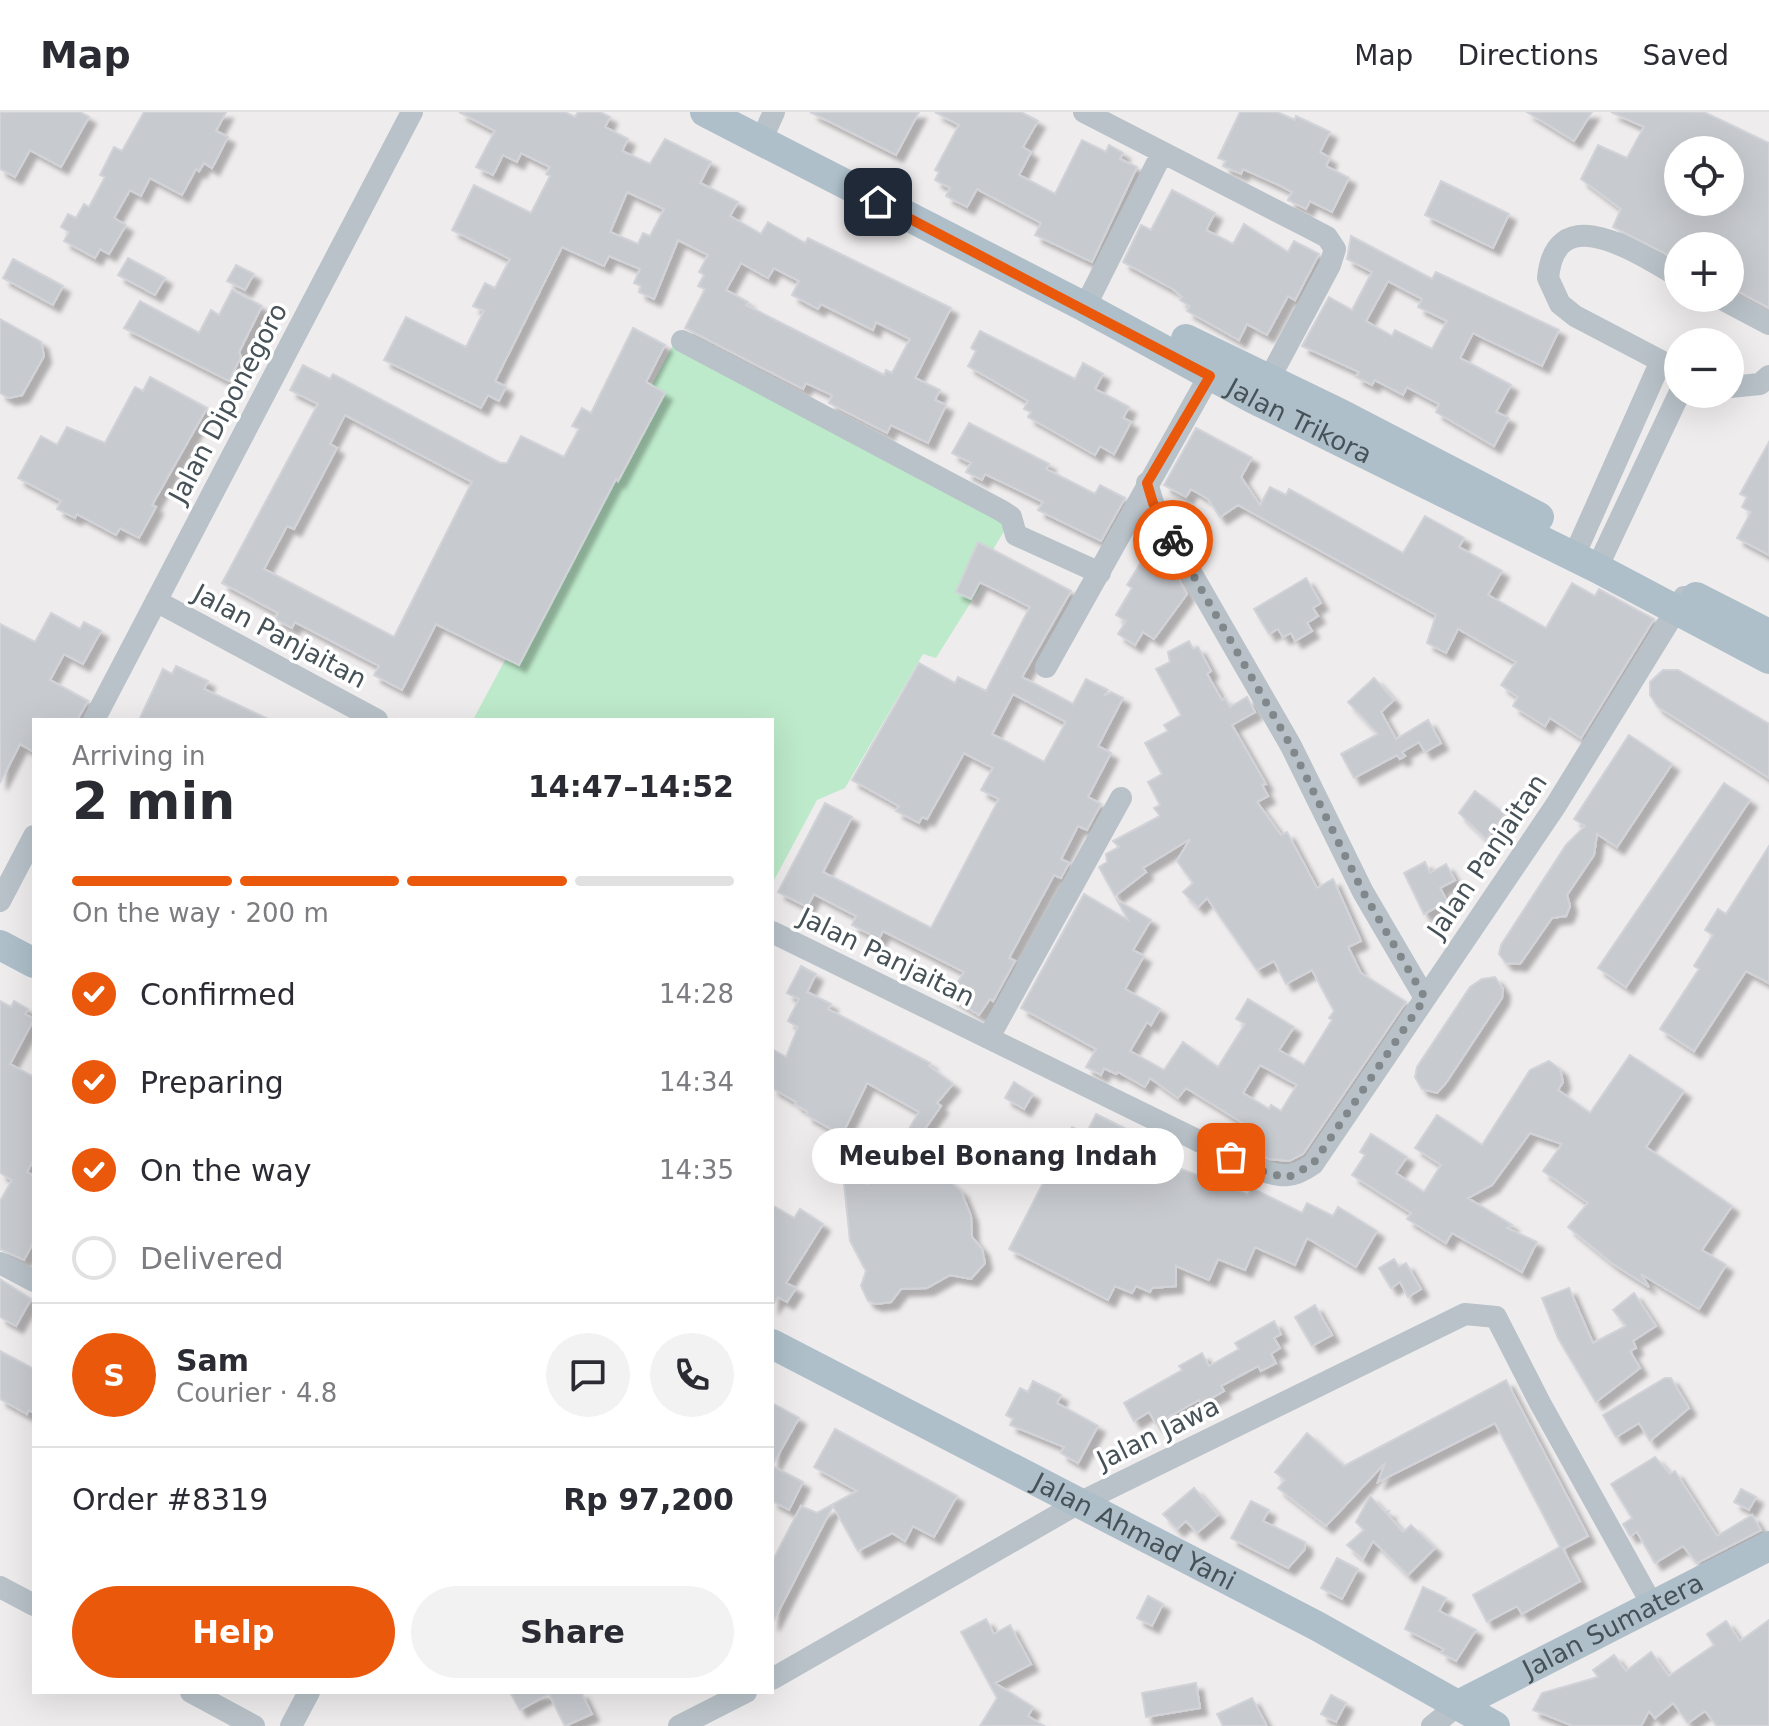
<!DOCTYPE html>
<meta charset="utf-8">
<style>
body{margin:0;font-family:"DejaVu Sans",sans-serif;background:#f2f2f3;color:#2b2b33;height:100vh;display:flex;flex-direction:column;font-size:30px;white-space:nowrap}
*{box-sizing:border-box;margin:0}
p{font-size:26px;color:#7c7c81}
.icon{flex:none;width:44px;height:44px;fill:none;stroke:currentColor;stroke-width:2;stroke-linecap:round;stroke-linejoin:round}
.map{position:relative;flex:1;overflow:hidden}
.details{position:absolute;left:32px;top:606px;width:742px;height:976px;display:flex;flex-direction:column;background:#fff;border-radius:0px;box-shadow:0 8px 32px #0002}
.details>*{flex:none}
.fabs{position:absolute;left:1664px;top:24px;display:grid;gap:16px}
.fabs a{display:grid;place-items:center;width:80px;height:80px;border-radius:50%;background:#fff;box-shadow:0 8px 32px #0002;font-size:40px}
.pin{position:absolute;display:grid;place-items:center;width:68px;height:68px;color:#fff;margin:-34px;border-radius:16px;box-shadow:0 4px 12px #0006}
.courier{position:absolute;display:grid;place-items:center;width:80px;height:80px;margin:-40px;border:6px solid #ea580c;border-radius:50%;background:#fff;color:#222;box-shadow:0 2px 10px #0007}
.bubble{position:absolute;height:56px;border-radius:28px;background:#fff;box-shadow:0 8px 32px #0002;font-size:26px;font-weight:600;line-height:56px;text-align:center}
.headline em{font-style:normal;font-weight:600}
.headline div{display:flex;flex-direction:column-reverse}
.headline{display:flex;align-items:center;justify-content:space-between;height:136px;padding:0 40px}
h1{font-size:52px;font-weight:600;line-height:60px}
.bar{display:grid;grid-template-columns:repeat(4,1fr);gap:12px 8px;align-content:center;height:96px;padding:0 40px}
.bar i{height:10px;border-radius:6px;background:#e1e1e2}
.bar .current{background:#ea580c}
.bar p{grid-column:span 4}
.line{display:flex;align-items:center;gap:20px;padding:0 40px;border-top:2px solid #e1e1e2}
.line div{flex:1}
.round{display:grid;place-items:center;flex:none;width:84px;height:84px;border-radius:42px;background:#f2f2f3}
ol{padding:0 40px;list-style:none}
li{display:flex;align-items:center;gap:24px;height:88px}
li p{margin-inline-start:auto}
li .icon{padding:8px;border-radius:50%;background:#ea580c;color:#fff;stroke-width:4}
li:last-child{color:#7c7c81}
li i{width:44px;height:44px;border:4px solid #e1e1e2;border-radius:50%}
.action{display:flex;gap:16px;margin-top:auto;padding:16px 40px}
.action a{flex:1;height:92px;border-radius:48px;background:#ea580c;color:#fff;font-size:32px;font-weight:600;line-height:92px;text-align:center}
.action a+a{background:#f2f2f3;color:#2b2b33}
header{display:flex;align-items:center;gap:48px;box-sizing:border-box;height:112px;padding:0 40px;background:#fff;border-bottom:2px solid #e1e1e2}
header strong{font-size:38px}
nav{display:flex;gap:44px;margin-inline-start:auto;font-size:28px}
.map>svg:first-child{display:block}
</style>
<header>
<strong>Map</strong>
<nav><a>Map</a><a>Directions</a><a>Saved</a></nav>
</header>
<div class="map">
<svg width="1769" height="1614" viewBox="0 0 1769 1614">
<defs>
<filter id="shadow"><feDropShadow dx="7" dy="7" stdDeviation="2" flood-color="#0004"/></filter>
</defs>
<rect width="100%" height="100%" fill="#efeced"/>
<path fill="#bdeaca" d="M673,233L1009,411L974,469L981,474L936,546L923,542L845,676L817,688L772,772V608H473Z"/>
<path fill="#c7cacf" stroke="#d1d3d8" stroke-width="2" fill-rule="evenodd" filter="url(#shadow)" d="M0,0H80L89,5L61,55L30,38L15,65L0,57Z
M144,0H226L216,19L228,25L212,56L204,51L199,59L196,57L182,83L150,66L141,84L130,78L114,106L126,113L109,142L100,137L95,146L64,129L69,120L61,115L68,102L76,106L84,92L89,95L105,65L100,63L114,35L122,39Z
M459,0H565L575,5L578,0H600L610,5L605,15L628,27L622,39L650,52L665,27L711,50L700,71L738,90L730,104L761,122L768,110L805,131L808,126L951,196L915,266L940,278L935,288L946,293L928,331L891,313L887,321L829,291L832,283L806,271L803,277L685,216L705,177L698,174L704,163L699,160L708,143L678,128L654,187L639,180L641,174L634,171L640,157L609,144L604,154L562,135L495,269L506,275L499,289L488,283L481,296L384,248L406,205L466,235L484,199L473,194L485,171L495,176L510,147L452,118L474,73L531,101L550,64L546,62L550,55L521,41L517,50L503,43L493,63L476,55L495,19ZM627,80L664,97L650,124L643,121L638,132L610,120ZM741,151L768,166L774,156L799,169L792,183L818,197L821,192L873,218L876,210L910,227L892,261L886,258L884,263L746,193L748,190L726,178Z
M810,0H919L896,43Z
M935,0H1021L1038,9L1023,35L1031,40L1019,63L1055,82L1082,28L1106,40L1109,33L1123,41L1120,47L1137,55L1092,150L1035,123L1041,111L977,77L967,95L946,84L950,76L935,68L939,60L935,58L959,13Z
M1240,0H1277L1295,8L1296,4L1330,20L1320,40L1330,46L1326,54L1349,66L1332,100L1310,89L1306,97L1288,88L1292,80L1281,74L1243,57L1241,62L1223,54L1226,49L1218,46Z
M1527,0H1592L1574,29Z
M1611,0H1704L1769,31V196L1730,175V134H1678V148L1613,115L1621,97L1581,67L1598,33L1627,46L1644,15ZM1678,38H1730V90H1678Z
M1441,69L1509,102L1493,136L1425,103Z
M1172,78L1215,101L1206,118L1233,132L1244,112L1288,140L1294,129L1319,142L1295,188L1288,184L1267,223L1247,212L1239,228L1187,199L1190,194L1180,188L1182,185L1173,177L1123,150L1141,113L1151,118Z
M1351,124L1432,167L1436,160L1559,218L1542,254L1473,221L1460,246L1511,273L1496,300L1509,306L1494,334L1436,300L1439,292L1407,275L1403,283L1375,268L1372,273L1356,265L1359,260L1302,234L1329,185L1352,198L1372,160L1347,147ZM1388,169L1422,187L1418,195L1447,209L1432,237L1395,218L1392,224L1366,209Z
M128,146L165,166L155,183L118,163Z
M13,147L63,174L53,193L3,166Z
M236,153L254,162L245,178L227,169Z
M232,178L262,194L239,240L241,245L229,269L124,216L140,189L199,221L211,198L219,203Z
M0,207L41,230L44,244L22,283L9,286L0,281Z
M633,216L665,233L646,270L665,281L618,369L616,367L519,553L436,512L402,578L374,563L379,554L295,510L292,516L275,507L278,501L222,471L318,292L290,278L303,253L330,267L333,262L500,351H507L521,324L564,345L579,317L572,314L582,296L591,301ZM345,303L472,370L394,525L264,457L287,414L294,417L337,336L330,332Z
M980,219L1075,267L1083,251L1103,262L1095,277L1129,295L1123,306L1131,310L1114,342L1100,334L1095,343L1028,305L1031,300L1024,297L1028,289L968,254L976,239L971,236Z
M150,265L207,296L152,393L156,395L139,426L120,416L116,423L77,402L75,406L57,397L61,389L18,366L41,324L57,333L67,315L105,331L135,275L143,279Z
M969,311L1049,352L1046,357L1095,382L1100,373L1125,386L1101,429L1038,398L1043,390L985,362L982,368L966,360L971,351L952,341Z
M1196,316L1252,346L1241,365L1260,393L1270,375L1286,383L1289,377L1403,441L1425,404L1464,426L1459,435L1502,459L1488,483L1546,516L1572,471L1595,484L1599,477L1654,507L1581,626L1550,606L1545,614L1513,594L1518,585L1501,573L1516,550L1458,517L1446,541L1427,531L1436,503L1238,393L1220,405L1208,387L1191,377L1186,385L1164,373Z
M1769,330V443L1737,426L1751,400L1742,395L1747,385L1740,382Z
M1156,426L1187,482L1154,527L1143,520L1135,533L1118,522L1126,509L1116,503L1132,476L1127,473Z
M978,430L1071,479L1022,565L1073,592L1086,567L1108,578L1105,583L1111,580L1123,586L1098,634L1111,641L1088,685L1101,692L1087,718L1078,714L1061,747L1069,751L1061,766L1054,763L1009,846L1015,849L993,889L990,887L979,903L949,884L964,860L883,819L879,827L852,813L856,804L814,782L807,795L778,780L825,691L852,705L823,760L931,816L999,687L981,678L993,656L964,641L927,707L922,705L919,711L896,699L899,694L852,668L919,551L955,571L958,565L986,579L1030,495L980,470L971,487L956,480ZM1013,582L1066,610L1044,650L992,622Z
M1306,466L1321,491L1313,496L1318,504L1307,511L1312,519L1295,529L1291,521L1283,525L1278,517L1269,522L1254,497Z
M51,501L80,517L84,510L101,519L83,552L64,542L50,568L88,589L77,608H34V640L20,632L0,671V512L35,530Z
M1189,529L1193,537L1198,535L1211,559L1207,562L1222,588L1225,586L1230,595L1247,585L1255,600L1232,613L1266,672L1262,673L1268,684L1257,690L1281,723L1287,720L1317,776L1333,767L1361,829L1348,835L1361,861L1406,890L1303,1042L1289,1049L1269,1047L1257,1040L1247,1030L1254,1018L1186,976L1178,986L1150,966L1145,975L1118,960L1116,962L1104,956L1101,963L1086,955L1096,937L1021,896L1084,782L1128,808L1117,788L1151,808L1133,838L1144,844L1125,877L1160,897L1151,913L1147,910L1130,939L1164,958L1183,930L1218,955L1245,912L1236,907L1248,887L1294,915L1279,938L1304,953L1332,908L1329,906L1334,899L1312,858L1286,872L1274,849L1257,858L1207,786L1198,795L1183,780L1193,771L1177,749L1190,727L1143,756L1146,760L1115,784L1099,755L1107,750L1106,742L1119,735L1113,729L1160,704L1154,696L1160,693L1148,670L1162,662L1145,631L1168,619L1164,613L1181,603L1156,557L1170,550L1168,540ZM1260,953L1297,973L1281,999L1271,993L1269,997L1243,981Z
M176,554L208,569L204,577L270,608H139L163,557L172,562Z
M1663,558H1678L1769,612V666L1658,595L1650,583V570Z
M1374,566L1394,588L1381,600L1396,627L1428,608L1441,631L1425,640L1419,630L1402,640L1405,644L1400,647L1397,643L1354,666L1341,642L1378,622L1348,590Z
M1629,623L1672,652L1617,735L1597,722L1594,743L1567,783L1570,794L1566,804L1552,806L1520,852L1506,851L1499,842L1501,833L1566,733L1585,714L1574,707Z
M1724,671L1750,688L1626,875L1598,856Z
M1475,679L1505,702L1486,727L1459,701Z
M1769,734V871L1746,859L1694,939L1660,917L1699,857L1694,854L1713,823L1705,818L1718,797L1726,802Z
M1425,750L1430,761L1446,752L1455,768L1440,776L1447,789L1424,802L1404,761Z
M801,854L816,862L807,880L831,892L828,897L930,951L929,954L953,972L937,991L941,994L922,1021L926,1022L910,1050L895,1041L919,1000L867,971L842,1023L806,1003L808,1000L795,992L796,990L772,976V937L786,945L798,915L788,909L799,887L787,881Z
M1495,865L1503,877L1502,886L1446,971L1437,981L1422,977L1415,965L1417,955L1470,875L1482,867Z
M0,889L11,895L14,889L28,897L25,902L34,907L10,952L34,965V1047L27,1060L34,1064V1129L24,1148L0,1137V1089L12,1068L0,1061Z
M1630,943L1684,979L1646,1035L1732,1094L1702,1138L1726,1153L1699,1197L1641,1162L1649,1175L1613,1152L1568,1115L1588,1091L1543,1059L1562,1032L1530,1021L1492,1073L1468,1086L1512,1113L1507,1116L1537,1130L1522,1160L1452,1121L1446,1131L1407,1107L1411,1101L1352,1063L1365,1043L1360,1040L1371,1022L1407,1045L1396,1061L1424,1080L1441,1053L1415,1036L1437,1003L1482,1033L1530,958L1549,949L1560,957L1563,970L1558,978L1590,1001Z
M1014,970L1033,982L1024,997L1005,986Z
M1096,1002L1154,1031L1147,1044L1179,1061L1181,1057L1248,1083L1252,1076L1302,1101L1307,1091L1333,1104L1338,1095L1377,1119L1356,1155L1307,1126L1295,1153L1255,1135L1245,1158L1218,1147L1209,1168L1176,1154V1174L1152,1176L1150,1180L1136,1174L1132,1181L1115,1174L1108,1188L1009,1137L1072,1015L1086,1022Z
M902,1052L941,1062L961,1079L971,1104L972,1125L982,1137L985,1151L971,1167L950,1163L927,1176L901,1177L891,1190L876,1192L868,1189L861,1174L866,1159L850,1129L844,1071L859,1068L867,1072Z
M772,1093L794,1106L800,1097L823,1112L786,1171L796,1176L787,1190L778,1185L772,1194Z
M1394,1147L1399,1155L1406,1151L1421,1177L1408,1185L1400,1170L1391,1176L1379,1156Z
M0,1167L31,1187L16,1214L0,1205Z
M1569,1176L1593,1231L1626,1214L1613,1198L1634,1181L1656,1214L1633,1229L1636,1236L1630,1239L1640,1256L1596,1290L1558,1226L1542,1186Z
M1315,1193L1332,1223L1312,1234L1295,1205Z
M1274,1209L1281,1222L1274,1226L1280,1236L1271,1242L1276,1251L1261,1259L1258,1254L1221,1274L1224,1279L1201,1292L1199,1288L1156,1312L1149,1300L1134,1309L1124,1291L1182,1258L1179,1254L1202,1241L1209,1254L1239,1237L1235,1231Z
M0,1239L34,1257V1301L29,1298L27,1302L0,1287Z
M1665,1266H1671L1689,1296L1650,1329L1639,1311L1616,1325L1603,1303Z
M1506,1268L1588,1424L1563,1437L1580,1469L1522,1502L1517,1494L1487,1510L1473,1483L1560,1435L1495,1311L1378,1370L1385,1351L1326,1414L1278,1376L1285,1368L1275,1360L1307,1321L1344,1354Z
M1033,1269L1061,1283L1057,1291L1098,1314L1078,1351L1061,1341L1064,1335L1010,1313L1013,1307L1006,1303L1020,1276L1028,1280Z
M772,1291L799,1306L772,1354Z
M835,1317L957,1384L934,1425L913,1414L905,1429L892,1421L858,1439L833,1394L772,1512V1450L801,1394L817,1401L857,1379L814,1355Z
M1655,1345L1670,1362L1675,1359L1717,1424L1752,1403L1761,1418L1697,1451L1683,1434L1655,1451L1637,1420L1630,1424L1623,1412L1632,1406L1611,1372Z
M772,1354L803,1370L789,1398L772,1389Z
M1194,1376L1218,1403L1197,1421L1186,1409L1177,1417L1163,1402Z
M1741,1377L1756,1385L1749,1398L1734,1390Z
M1370,1384L1385,1400L1389,1399L1387,1402L1403,1420L1411,1413L1435,1436L1408,1463L1373,1429L1363,1447L1347,1433L1364,1418L1356,1410Z
M1251,1389L1269,1398L1263,1409L1305,1430V1437L1288,1456L1231,1426Z
M1337,1446L1358,1457L1342,1487L1321,1476Z
M1423,1475L1446,1486L1439,1499L1476,1518L1456,1549L1441,1541L1444,1537L1405,1517Z
M1148,1484L1163,1492L1152,1514L1137,1506Z
M986,1507L994,1522L1010,1513L1031,1552L995,1571L1033,1595L1028,1604L1044,1614H980L997,1586L961,1520Z
M1769,1508V1614H1717L1705,1599L1688,1611L1673,1591L1655,1606L1649,1599L1641,1614H1573L1533,1598L1542,1581L1598,1565L1593,1558L1614,1543L1626,1559L1651,1540L1669,1564L1714,1533L1707,1522L1726,1509L1740,1529Z
M1196,1571L1200,1596L1146,1605L1142,1581Z
M510,1580H581L592,1602L565,1614L549,1582L520,1598Z
M1331,1583L1346,1591L1336,1610L1321,1602Z
M1252,1586L1267,1614H1223L1217,1602Z"/>
<g fill="none" stroke-linecap="round" stroke-linejoin="round">
<path stroke="#b8c2c8" stroke-width="22" d="M1084,0L1304,113L1327,125L1335,137L1330,153L1268,269
M761,29L774,0
M1678,164C1640,143 1556,84 1548,166L1560,192L1575,204L1678,258
M1720,186L1769,212
M1085,195L1162,41
M682,229L1002,399L1011,405L1016,423L1100,461
M1730,275L1760,272L1769,264
M1147,371L1153,391L1174,431L1291,634L1363,780L1425,886
M1574,444L1661,249
M1597,456L1679,282
M156,489L377,608
M1046,555L1217,250
M94,608L412,0
M0,789L34,724
M772,820L1258,1058C1282,1065 1292,1067 1313,1052L1556,693L1684,485
M989,925L1121,686
M0,1151L34,1169
M0,1475L34,1493
M772,1567L1077,1392L1465,1202L1496,1205L1540,1291L1654,1496
M191,1580L254,1614
M291,1614L309,1580
M679,1614L746,1580
M1432,1614L1458,1593"/>
<g stroke="#aebfca" stroke-width="30">
<path id="s1" d="M705,0L1085,195L1254,287L1597,456L1769,547"/>
<path d="M1186,227L1341,302L1539,405"/>
<path d="M1696,485L1769,522"/>
<path d="M0,833L34,851"/>
<path id="s2" d="M772,1232L1317,1514L1495,1614"/>
<path id="s3" d="M1458,1593L1769,1434"/>
</g>
</g>
<g fill="none" stroke-linecap="round" stroke-linejoin="round">
<path stroke="#81888c" stroke-width="8" stroke-dasharray="0 14.4" d="M1173,428L1291,634L1363,780L1425,886L1313,1052L1287,1066L1258,1058L1231,1045"/>
<path stroke="#ea580c" stroke-width="10" d="M878,90L1210,264L1147,371L1153,391L1173,428"/>
</g>
<g text-anchor="middle" stroke-width="7" stroke-linejoin="round" paint-order="stroke">
<g font-size="26" fill="#465258" stroke="#fff">
<text transform="translate(228 291) rotate(-62)" y="9">Jalan Diponegoro</text>
<text dy="9" stroke="none"><textPath href="#s1" startOffset="670">Jalan Trikora</textPath></text>
<text transform="translate(280 524) rotate(28)" y="9">Jalan Panjaitan</text>
<text transform="translate(1487 744) rotate(-56)" y="9">Jalan Panjaitan</text>
<text transform="translate(887 845) rotate(26)" y="9">Jalan Panjaitan</text>
<text transform="translate(1158 1321) rotate(-26)" y="9">Jalan Jawa</text>
<text dy="9" stroke="none"><textPath href="#s2" startOffset="408">Jalan Ahmad Yani</textPath></text>
<text dy="9" stroke="none"><textPath href="#s3" startOffset="174">Jalan Sumatera</textPath></text>
</g>
</g>
</svg>
<div class="fabs">
<a><svg class="icon" aria-label="locate" viewBox="0 0 24 24"><circle cx="12" cy="12" r="6"/><path d="M12 2v4M12 18v4M2 12h4M18 12h4"/></svg></a>
<a>+</a>
<a>−</a>
</div>
<div class="pin" style="left:1231px;top:1045px;background:#ea580c"><svg class="icon" aria-label="bag" viewBox="0 0 24 24"><path d="M5 8h14l-1 12H6zM9 8a3 3 0 0 1 6 0"/></svg></div>
<div class="pin" style="left:878px;top:90px;background:#1f2937"><svg class="icon" aria-label="home" viewBox="0 0 24 24"><path d="M3 11l9-7 9 7M6 9v11h12V9"/></svg></div>
<div class="courier" style="left:1173px;top:428px"><svg class="icon" aria-label="bike" viewBox="0 0 24 24"><circle cx="6" cy="16" r="4"/><circle cx="18" cy="16" r="4"/><path d="M6 16l4-8h5l3 8M10 8l3 8H6M13 5h3"/></svg></div>
<div class="bubble" style="left:812px;top:1016px;width:372px">Meubel Bonang Indah</div>
<section class="details">
<div class="headline"><div><h1>2 min</h1><p>Arriving in</p></div><em>14:47–14:52</em></div>
<div class="bar"><i class="current"></i><i class="current"></i><i class="current"></i><i></i><p>On the way · 200 m</p></div>
<ol>
<li><svg class="icon" aria-label="check" viewBox="0 0 24 24"><path d="M5 12l5 5 9-10"/></svg>Confirmed<p>14:28</p></li>
<li><svg class="icon" aria-label="check" viewBox="0 0 24 24"><path d="M5 12l5 5 9-10"/></svg>Preparing<p>14:34</p></li>
<li><svg class="icon" aria-label="check" viewBox="0 0 24 24"><path d="M5 12l5 5 9-10"/></svg>On the way<p>14:35</p></li>
<li><i></i>Delivered</li>
</ol>
<div class="line" style="height:144px"><b class="round" style="background:#ea580c;color:#fff">S</b><div><b>Sam</b><p>Courier · 4.8</p></div><a class="round"><svg class="icon" aria-label="chat" viewBox="0 0 24 24"><path d="M4 5h16v11H9l-5 4z"/></svg></a><a class="round"><svg class="icon" aria-label="phone" viewBox="0 0 24 24"><path d="M5 4h4l2 5-3 2q2 4 5 5l2-3 5 2v4C11 20 4 13 5 4z"/></svg></a></div>
<div class="line" style="height:104px"><div>Order #8319</div><b>Rp 97,200</b></div>
<div class="action"><a>Help</a><a>Share</a></div>
</section>
</div>
